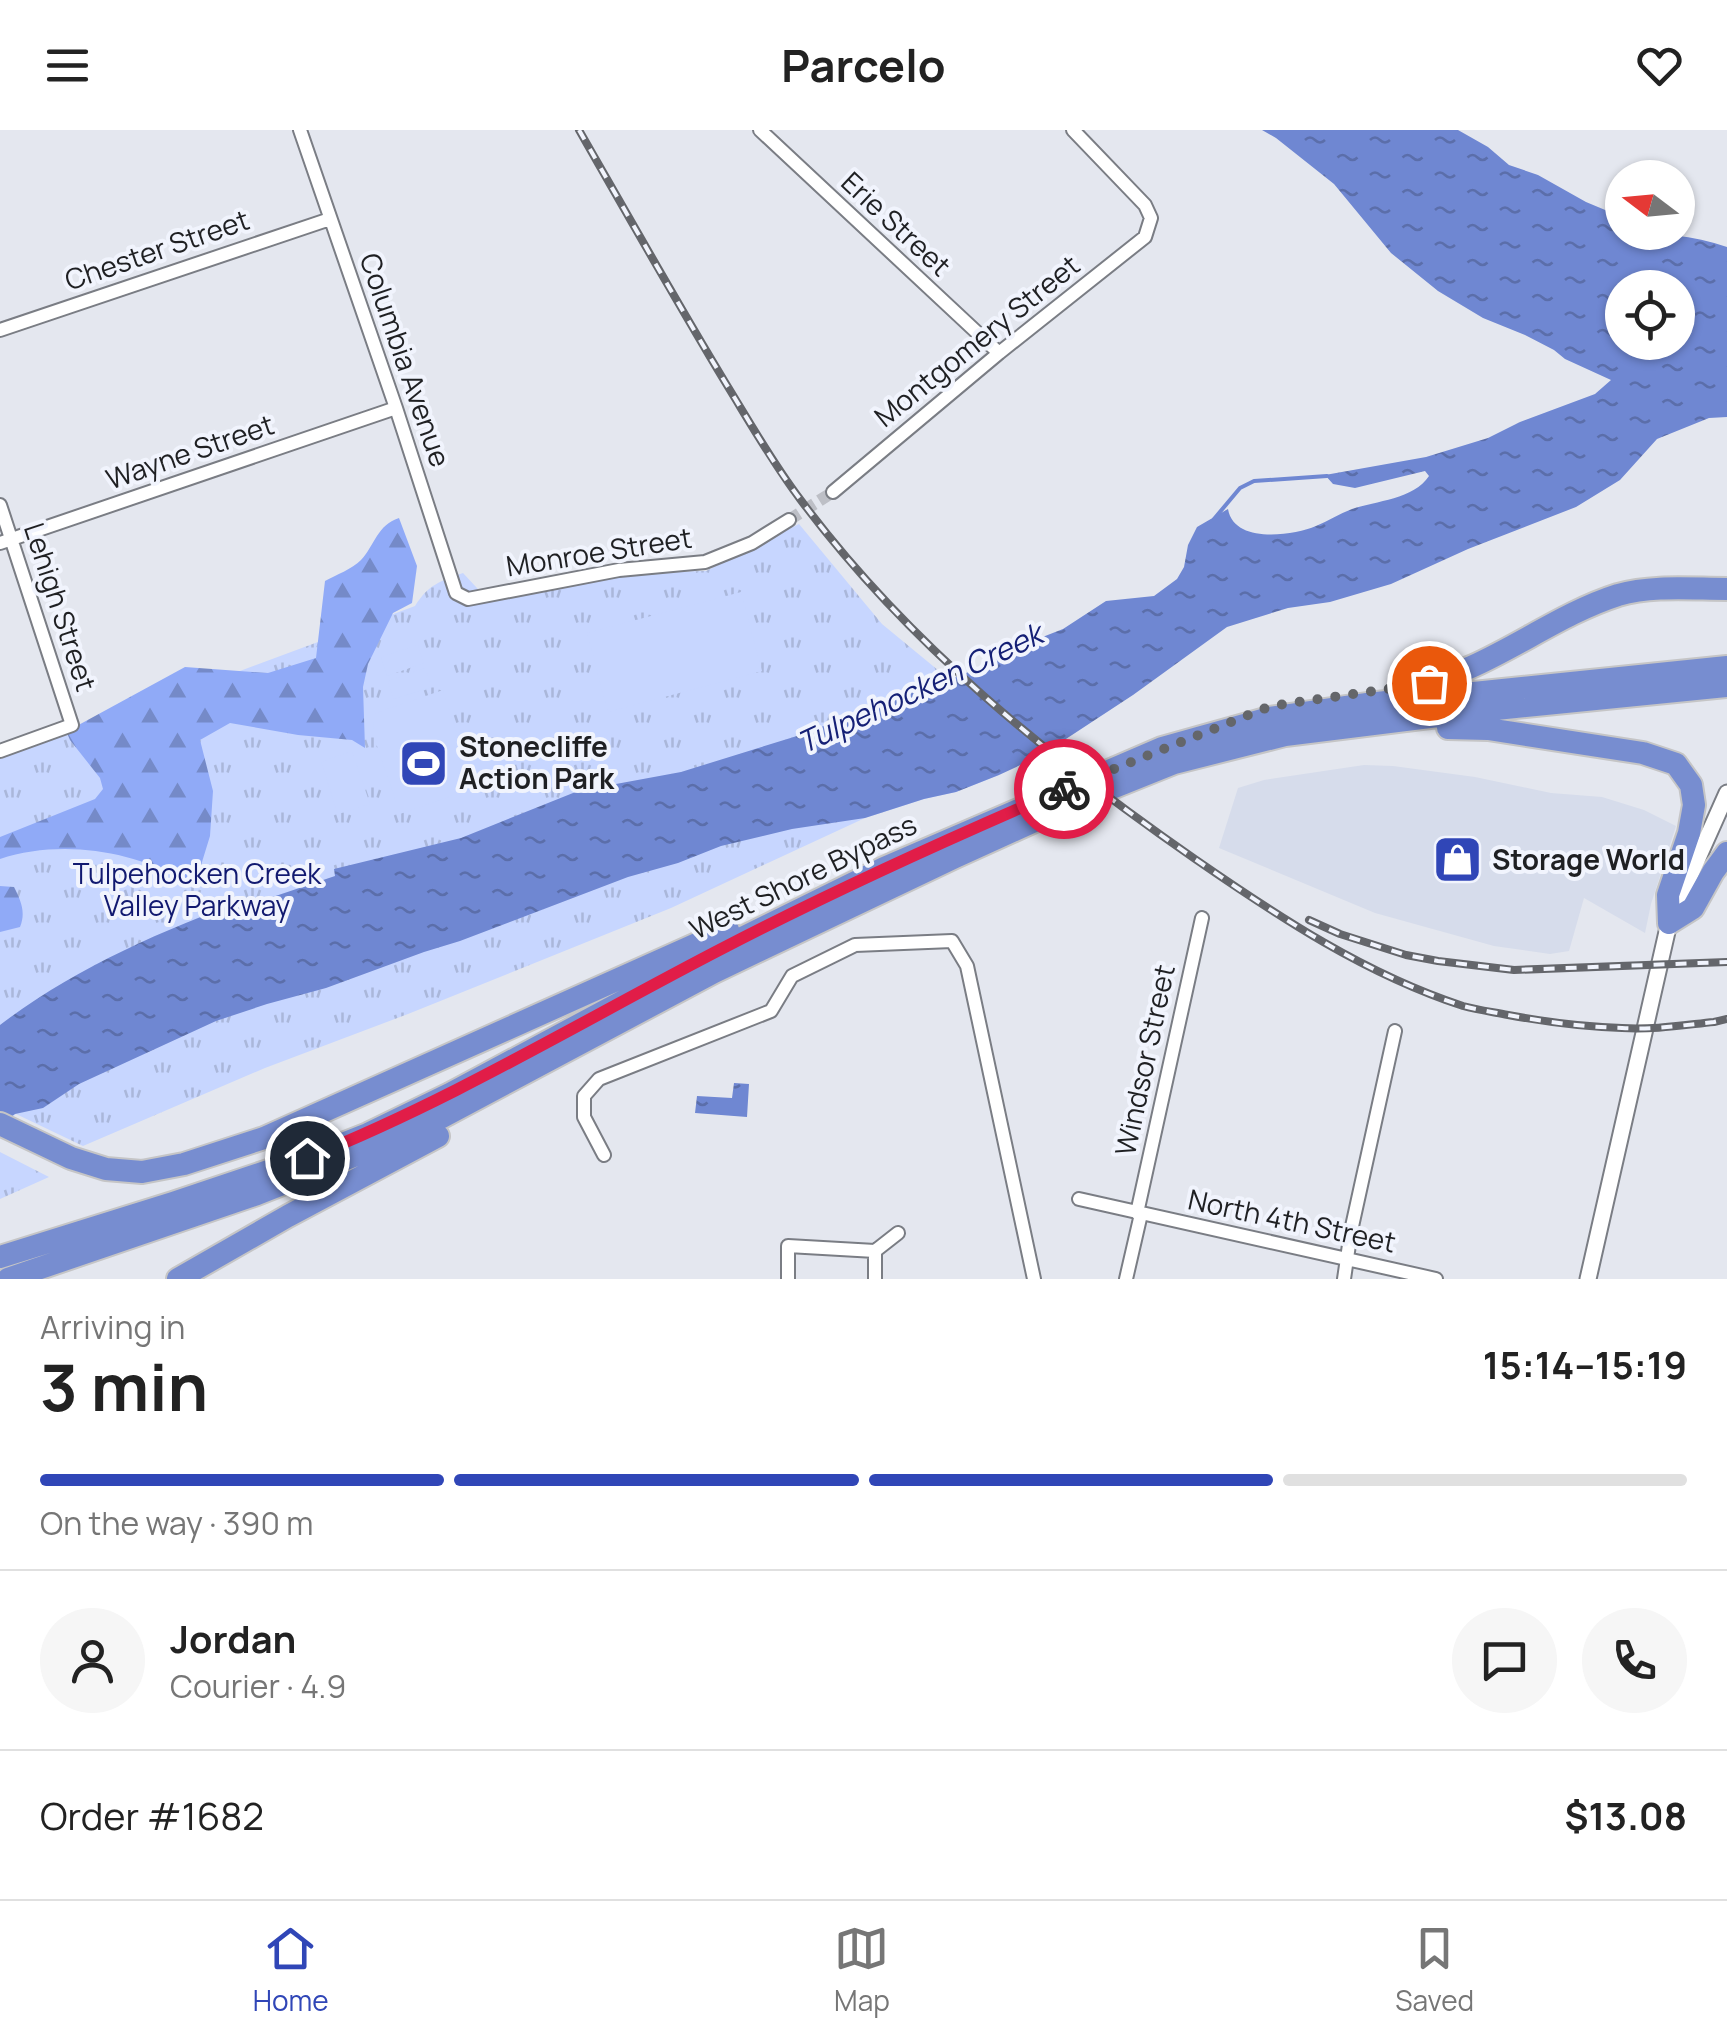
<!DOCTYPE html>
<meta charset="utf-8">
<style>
body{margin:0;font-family:Manrope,sans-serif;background:#f6f6f6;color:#222;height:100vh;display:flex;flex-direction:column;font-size:38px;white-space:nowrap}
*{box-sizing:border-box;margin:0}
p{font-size:32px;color:#767676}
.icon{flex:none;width:55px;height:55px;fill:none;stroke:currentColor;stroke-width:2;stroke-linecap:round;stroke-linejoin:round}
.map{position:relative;height:1149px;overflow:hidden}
.side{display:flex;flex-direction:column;background:#fff;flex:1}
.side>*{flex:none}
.needle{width:65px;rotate:286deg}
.tools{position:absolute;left:1605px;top:30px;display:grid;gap:20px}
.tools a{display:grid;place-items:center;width:90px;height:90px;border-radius:50%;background:#fff;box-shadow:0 2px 8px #0004;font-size:50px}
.pin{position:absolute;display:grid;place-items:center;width:85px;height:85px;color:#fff;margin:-42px;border:5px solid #fff;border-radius:50%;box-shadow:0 2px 10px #0007}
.courier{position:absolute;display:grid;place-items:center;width:100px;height:100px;margin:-50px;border:8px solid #e11d48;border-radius:50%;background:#fff;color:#222;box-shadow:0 2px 12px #0007}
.summary em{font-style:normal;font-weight:700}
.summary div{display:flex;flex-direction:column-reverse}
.summary{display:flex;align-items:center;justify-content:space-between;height:170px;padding:0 40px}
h1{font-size:65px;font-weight:700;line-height:75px}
.bar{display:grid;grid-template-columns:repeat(4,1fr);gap:15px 10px;align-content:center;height:120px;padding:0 40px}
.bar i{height:12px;border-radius:8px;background:#e0e0e0}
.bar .active{background:#3046b7}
.bar p{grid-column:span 4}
.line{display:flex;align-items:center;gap:25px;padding:0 40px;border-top:2px solid #e0e0e0}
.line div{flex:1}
.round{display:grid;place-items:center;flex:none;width:105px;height:105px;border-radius:52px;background:#f6f6f6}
header{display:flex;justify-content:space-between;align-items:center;height:130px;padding:0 40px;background:#fff;font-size:45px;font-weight:700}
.dock{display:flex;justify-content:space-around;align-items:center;height:140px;border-top:2px solid #e0e0e0;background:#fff;font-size:28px;color:#767676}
.dock a{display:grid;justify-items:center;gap:5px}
.dock .active{color:#3046b7}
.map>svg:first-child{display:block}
</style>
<header><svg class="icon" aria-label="menu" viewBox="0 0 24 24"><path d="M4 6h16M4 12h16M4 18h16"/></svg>Parcelo<svg class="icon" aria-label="heart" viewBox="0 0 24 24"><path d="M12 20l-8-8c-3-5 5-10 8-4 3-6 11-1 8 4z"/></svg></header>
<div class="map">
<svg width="1727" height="1149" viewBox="0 0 1727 1149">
<defs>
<pattern id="grass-tufts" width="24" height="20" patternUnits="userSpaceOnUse" patternTransform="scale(2.5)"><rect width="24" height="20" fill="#c7d6ff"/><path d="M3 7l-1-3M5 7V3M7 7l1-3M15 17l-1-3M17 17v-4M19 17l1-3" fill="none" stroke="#aab7da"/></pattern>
<pattern id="forest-firs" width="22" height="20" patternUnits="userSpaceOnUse" patternTransform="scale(2.5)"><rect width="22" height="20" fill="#90aaf7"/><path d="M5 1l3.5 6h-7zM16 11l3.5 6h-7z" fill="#758ac8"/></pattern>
<pattern id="water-ripples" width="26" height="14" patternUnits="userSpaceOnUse" patternTransform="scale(2.5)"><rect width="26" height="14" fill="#6f87d2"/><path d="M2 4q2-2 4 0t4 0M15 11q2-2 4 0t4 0" fill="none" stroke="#5b6eaa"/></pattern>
</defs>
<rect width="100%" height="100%" fill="#e4e7ef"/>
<path fill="#d6dceb" d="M1364,635L1393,636L1475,647L1551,663L1602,667L1644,680L1676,696L1651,774L1645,803L1584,768L1569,821L1550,824L1494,816L1375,783L1219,718L1238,658L1264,650Z"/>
<path fill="url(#grass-tufts)" d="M799,394L882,494L950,550L999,645L956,662L924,669L865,688L671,778L408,884L265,938L83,1016L16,984L0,995V628L81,600L415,476C429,454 439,452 463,443L490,472L598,450L652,442L706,441Z
M0,1022L49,1047L0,1069Z"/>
<path fill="url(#forest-firs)" d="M399,388L417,436L412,473L393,483L368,534L363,557L365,618L352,610L298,605L230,593L200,610L213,661L210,706L198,745L182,750C129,719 58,710 0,729V707L95,669L103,659L100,648L70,610L67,603L73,598L185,537L268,543L316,528L325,451C336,445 352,439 361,430C375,415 377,395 399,388Z
M0,756L14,757C21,771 26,782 20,797L0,802Z"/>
<path fill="#c7d6ff" d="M741,462L762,541L608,582L587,503Z
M418,515L424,533L387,546L381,527Z
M425,538L432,557L394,569L388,551Z
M443,560L474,658L400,684L374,607L373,584Z
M352,621L370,674L338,684L321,632Z"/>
<path fill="url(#water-ripples)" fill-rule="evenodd" d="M1262,0H1458L1488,17L1509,35L1538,45L1586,72L1622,87V102C1658,103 1693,105 1727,117V287L1709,288L1657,309L1620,350L1576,377L1468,419L1391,454L1330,472L1288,478L1227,497L1133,565L1040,626L999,645L956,662L924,669L865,688L792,699L721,716L678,733L628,747L460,811L424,822L326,858L267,874L216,891L79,954L43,978L15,984L0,995V895C73,839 161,801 247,769L249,775L335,746L334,739L461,708L578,661L681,642L797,606L974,540L1017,517L1063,499L1106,471L1154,466L1177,449L1184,437L1188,415L1197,397L1228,379C1234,414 1292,406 1316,396C1328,391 1339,384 1352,379C1376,371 1414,369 1429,346L1425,341L1355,358L1333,354L1325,345L1426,327L1488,308L1520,292L1595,264L1611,250L1565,229L1554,220L1525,205L1483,188L1438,161L1391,123L1334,54L1276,8ZM1622,158H1678V212H1622Z
M734,953L749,954L747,987L695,983L697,966L732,968Z"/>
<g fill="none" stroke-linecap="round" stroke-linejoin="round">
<path stroke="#6f87d2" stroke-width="4" d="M1214,389L1240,358L1254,351L1327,346"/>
<path stroke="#bdbfc6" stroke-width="12" stroke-dasharray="12 6" stroke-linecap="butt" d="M789,390L833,362"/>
<defs>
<path id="minor" d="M300,0L396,278L456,463L468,469L619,440L705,432L752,413L789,390
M760,0L999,223
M0,200L330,89
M833,362L999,223L1145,107L1151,88L1145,75L1073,0
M0,375L72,595L0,621
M0,413L396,278
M604,1025L584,987V966L599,949L771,881L792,846L855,815L952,811L967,836L1034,1149
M1079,1069L1436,1149
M1137,1083L1202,788
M788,1149V1116L875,1121
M875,1149V1121L898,1103
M1126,1149L1141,1084
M1344,1149L1351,1101L1395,901"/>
<path id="tertiary" d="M1588,1149L1669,793L1727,663"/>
<path id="motorway" d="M1411,556C1487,543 1546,488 1618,465C1653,455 1691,459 1727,459
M1448,598L1488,599L1643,623L1676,634L1691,655L1694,675L1689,703L1668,765L1669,793
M1669,793L1693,778L1713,742L1727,723
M0,994L71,1028L106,1039L142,1042L184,1034L264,1008L728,800
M0,1127L173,1073L307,1028L368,1004L450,964L728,815L884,738L1162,618L1269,588L1367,574L1727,537
M8,1149L257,1064L412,1003L714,842L955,727L1072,674L1174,633L1285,605L1486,580L1727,556
M178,1149L288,1086L438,1006"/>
</defs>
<use href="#minor" stroke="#7a7d84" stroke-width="16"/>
<use href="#tertiary" stroke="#7a7d84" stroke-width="19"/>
<use href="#motorway" stroke="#c5c5c6" stroke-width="26"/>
<use href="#minor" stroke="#fff" stroke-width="12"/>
<use href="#tertiary" stroke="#fff" stroke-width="15"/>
<use href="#motorway" stroke="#778dd0" stroke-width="22"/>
<defs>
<path id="rail" d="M579,0C627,84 675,169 725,252C749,291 772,332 800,369C907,513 1048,627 1195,729C1279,787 1365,844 1463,876C1478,880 1493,882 1508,885C1546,892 1584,897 1622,898C1653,900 1684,895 1714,892L1727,889
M1309,790L1340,804L1406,825L1438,831L1514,840L1727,832"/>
</defs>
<use href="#rail" stroke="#64666b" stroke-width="8"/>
<use href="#rail" stroke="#f1f4fd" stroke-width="4" stroke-dasharray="11" stroke-linecap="butt"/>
</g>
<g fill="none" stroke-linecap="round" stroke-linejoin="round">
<path stroke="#64666a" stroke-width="10" stroke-dasharray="0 18" d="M1064,659L1271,576L1429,553"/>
<path stroke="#e11d48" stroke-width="12" d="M307,1028C453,970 587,888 727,816C837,759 950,708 1064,659"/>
</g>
<defs>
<symbol id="stadium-square" viewBox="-11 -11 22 22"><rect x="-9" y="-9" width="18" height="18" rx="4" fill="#3046b7" stroke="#f1f4fd"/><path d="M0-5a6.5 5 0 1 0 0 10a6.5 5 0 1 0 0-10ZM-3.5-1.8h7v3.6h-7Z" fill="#fff"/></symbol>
<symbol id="shop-square" viewBox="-11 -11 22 22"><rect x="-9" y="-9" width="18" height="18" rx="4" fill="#3046b7" stroke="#f1f4fd"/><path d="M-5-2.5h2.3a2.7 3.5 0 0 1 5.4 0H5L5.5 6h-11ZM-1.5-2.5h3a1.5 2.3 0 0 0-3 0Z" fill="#fff"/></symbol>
</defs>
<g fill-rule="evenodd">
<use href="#stadium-square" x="396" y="606" width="55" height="55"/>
<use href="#shop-square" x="1430" y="702" width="55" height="55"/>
</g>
<g text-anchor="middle" stroke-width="8" stroke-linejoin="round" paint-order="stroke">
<g font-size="28" fill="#1f2023" stroke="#f1f4fd">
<text transform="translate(896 94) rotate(43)" y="10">Erie Street</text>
<text transform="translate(157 120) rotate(-19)" y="10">Chester Street</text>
<text transform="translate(977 211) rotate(-39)" y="10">Montgomery Street</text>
<text transform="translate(405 230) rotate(71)" y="10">Columbia Avenue</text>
<text transform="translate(190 322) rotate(-19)" y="10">Wayne Street</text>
<text transform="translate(599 422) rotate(-9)" y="10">Monroe Street</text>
<text transform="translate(60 477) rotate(72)" y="10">Lehigh Street</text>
<text transform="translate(803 747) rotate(-26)" y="10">West Shore Bypass</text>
<text transform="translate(1145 930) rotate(-78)" y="10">Windsor Street</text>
<text transform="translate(1292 1091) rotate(12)" y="10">North 4th Street</text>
</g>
<g font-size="28" font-weight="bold" fill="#1f2023" stroke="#f1f4fd" text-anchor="start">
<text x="459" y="627">Stonecliffe<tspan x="459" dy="32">Action Park</tspan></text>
<text x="1492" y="740">Storage World</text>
</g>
<g font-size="28" fill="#111970" stroke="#f1f4fd">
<text x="197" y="754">Tulpehocken Creek<tspan x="197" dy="32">Valley Parkway</tspan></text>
</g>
<g font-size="30" font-style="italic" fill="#152076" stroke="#f1f4fd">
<text transform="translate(920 559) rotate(-25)" y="10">Tulpehocken Creek</text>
</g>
</g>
</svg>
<div class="tools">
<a><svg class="needle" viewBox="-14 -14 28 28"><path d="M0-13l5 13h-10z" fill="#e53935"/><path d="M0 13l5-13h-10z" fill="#767676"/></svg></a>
<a><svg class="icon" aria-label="locate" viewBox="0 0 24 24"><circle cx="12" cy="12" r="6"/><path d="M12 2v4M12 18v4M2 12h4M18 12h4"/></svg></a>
</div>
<div class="pin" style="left:1429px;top:553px;background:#ea580c"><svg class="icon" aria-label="bag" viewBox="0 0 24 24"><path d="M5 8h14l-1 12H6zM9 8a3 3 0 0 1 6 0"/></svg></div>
<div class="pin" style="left:307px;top:1028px;background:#1f2937"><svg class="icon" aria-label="home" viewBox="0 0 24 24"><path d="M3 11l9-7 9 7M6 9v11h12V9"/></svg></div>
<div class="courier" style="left:1064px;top:659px"><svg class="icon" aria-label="bike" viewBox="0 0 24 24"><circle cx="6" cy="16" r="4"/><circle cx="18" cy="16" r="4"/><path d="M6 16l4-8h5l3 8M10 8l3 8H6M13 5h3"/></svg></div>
</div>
<section class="side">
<div class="summary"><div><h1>3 min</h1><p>Arriving in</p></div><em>15:14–15:19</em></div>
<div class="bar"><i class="active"></i><i class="active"></i><i class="active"></i><i></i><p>On the way · 390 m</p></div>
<div class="line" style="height:180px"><a class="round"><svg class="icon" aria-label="person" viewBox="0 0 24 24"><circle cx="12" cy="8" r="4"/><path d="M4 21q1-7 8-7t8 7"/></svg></a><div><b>Jordan</b><p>Courier · 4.9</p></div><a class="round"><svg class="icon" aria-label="chat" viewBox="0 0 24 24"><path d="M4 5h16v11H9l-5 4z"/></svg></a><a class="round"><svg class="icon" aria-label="phone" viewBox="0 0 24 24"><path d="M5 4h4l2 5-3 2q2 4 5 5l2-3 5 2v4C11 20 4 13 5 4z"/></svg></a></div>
<div class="line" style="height:130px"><div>Order #1682</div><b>$13.08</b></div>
</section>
<nav class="dock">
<a class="active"><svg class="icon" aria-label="home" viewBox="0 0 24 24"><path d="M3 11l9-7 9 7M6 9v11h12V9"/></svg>Home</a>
<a><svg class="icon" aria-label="map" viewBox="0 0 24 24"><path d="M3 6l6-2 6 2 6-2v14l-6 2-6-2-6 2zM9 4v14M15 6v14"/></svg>Map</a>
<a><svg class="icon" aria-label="saved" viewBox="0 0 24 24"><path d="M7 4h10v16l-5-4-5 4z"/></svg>Saved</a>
</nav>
